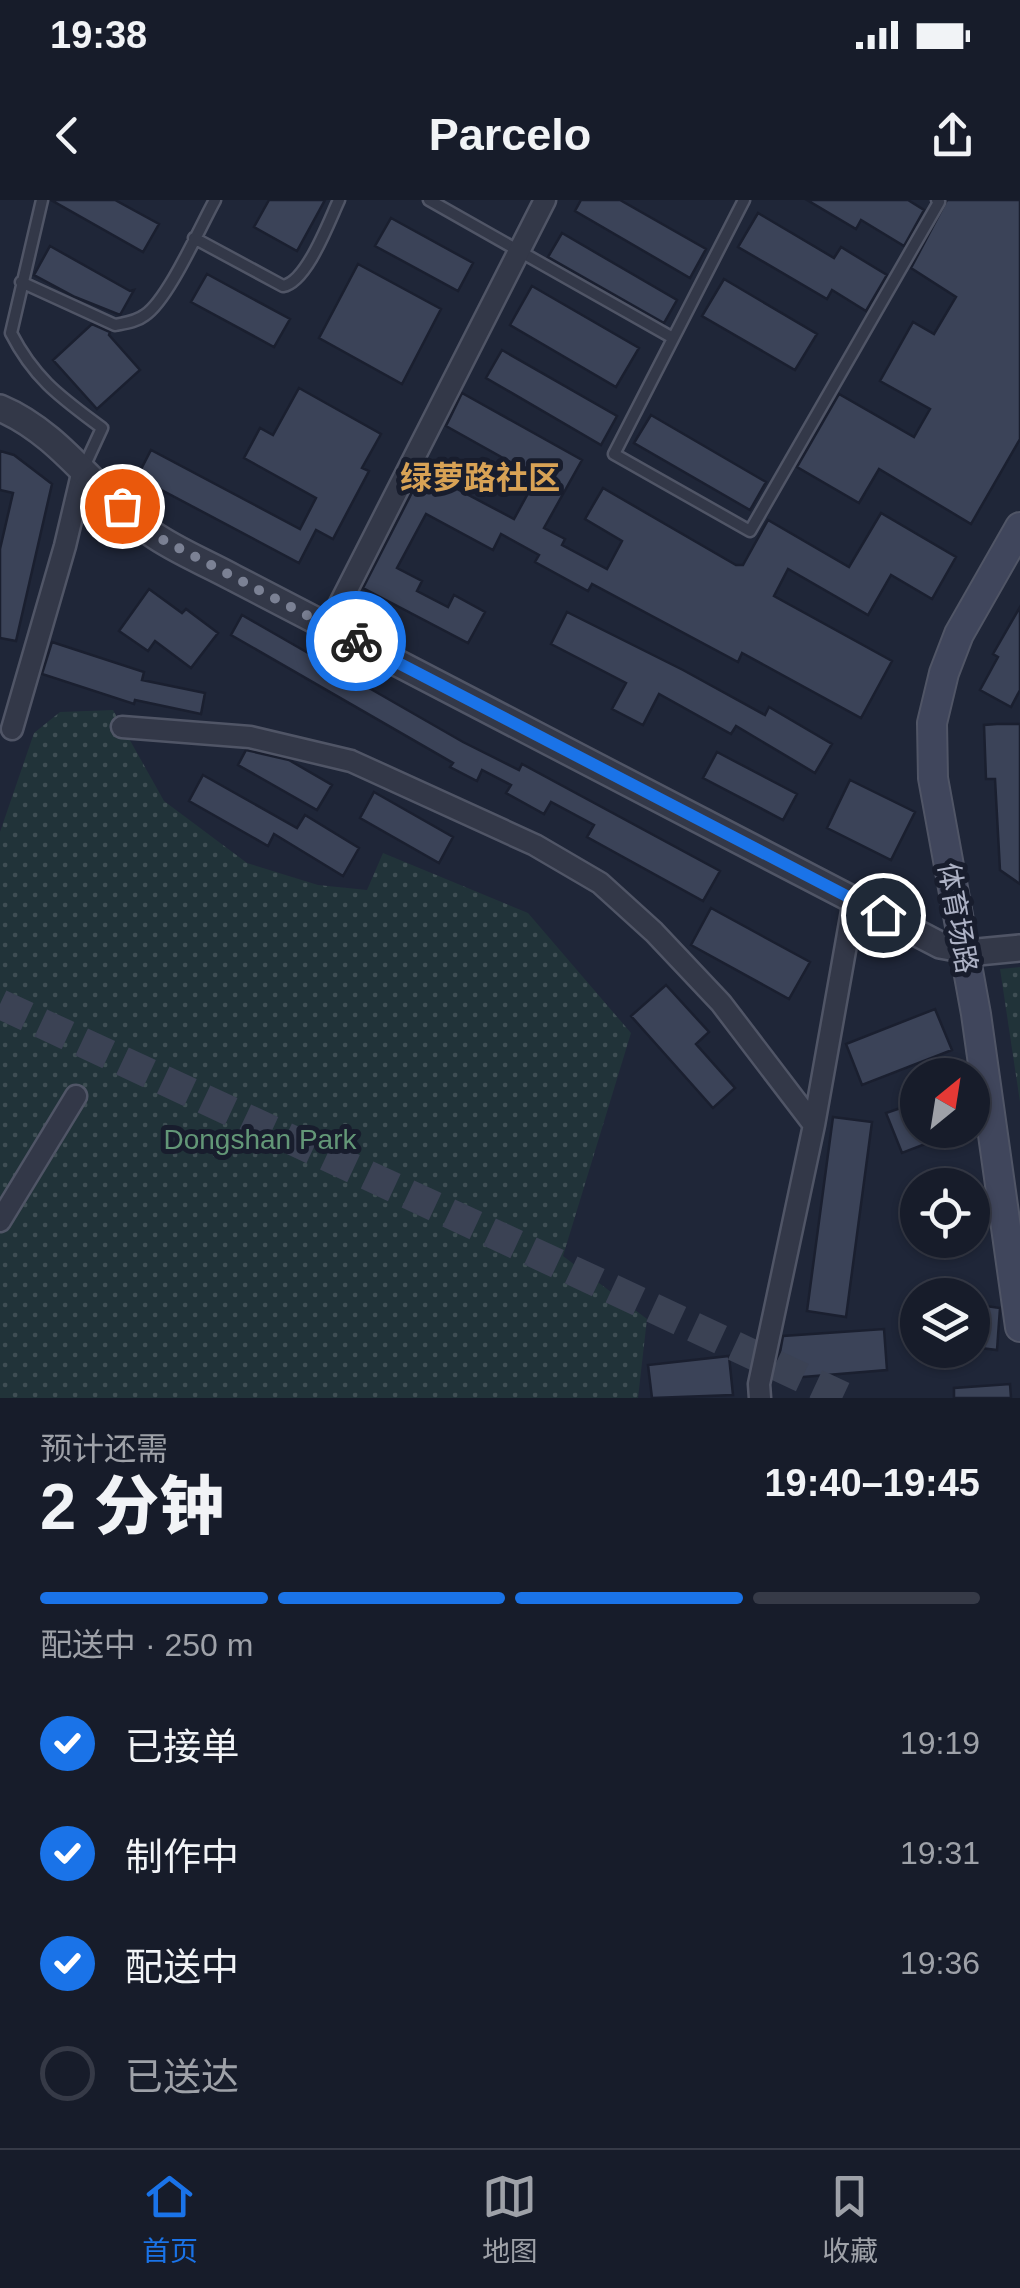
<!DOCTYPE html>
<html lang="zh">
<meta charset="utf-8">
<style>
body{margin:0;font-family:Arial,"Noto Sans SC",sans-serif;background:#242936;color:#f1f3f6;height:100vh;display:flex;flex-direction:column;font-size:38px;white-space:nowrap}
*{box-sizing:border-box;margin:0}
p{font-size:32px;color:#9ea1a8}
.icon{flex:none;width:55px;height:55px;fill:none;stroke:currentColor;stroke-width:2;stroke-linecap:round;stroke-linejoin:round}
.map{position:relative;height:1198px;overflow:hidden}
.panel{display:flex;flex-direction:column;background:#171c2a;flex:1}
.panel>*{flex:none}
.needle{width:65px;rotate:30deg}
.fabs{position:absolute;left:900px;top:858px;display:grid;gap:20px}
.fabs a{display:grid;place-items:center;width:90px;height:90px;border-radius:50%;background:#171c2a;box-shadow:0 2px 8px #0004,0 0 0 2px #363a47;font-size:50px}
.pin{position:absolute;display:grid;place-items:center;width:85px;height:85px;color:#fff;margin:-42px;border:5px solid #fff;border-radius:50%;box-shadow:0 2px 10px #0007}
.courier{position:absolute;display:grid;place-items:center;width:100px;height:100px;margin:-50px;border:8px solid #1a73e8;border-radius:50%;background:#fff;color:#222;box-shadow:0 2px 12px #0007}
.headline em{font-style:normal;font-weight:800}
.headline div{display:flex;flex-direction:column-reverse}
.headline{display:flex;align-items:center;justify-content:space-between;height:170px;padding:0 40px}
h1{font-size:65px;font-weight:800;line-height:75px}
.bar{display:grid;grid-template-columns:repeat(4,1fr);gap:15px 10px;align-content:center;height:120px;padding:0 40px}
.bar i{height:12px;border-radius:8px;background:#363a47}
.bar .selected{background:#1a73e8}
.bar p{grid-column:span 4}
ol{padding:0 40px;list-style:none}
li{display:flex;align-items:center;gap:30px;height:110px}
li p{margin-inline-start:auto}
li .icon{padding:10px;border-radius:50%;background:#1a73e8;color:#fff;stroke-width:4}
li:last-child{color:#9ea1a8}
li i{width:55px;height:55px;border:5px solid #363a47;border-radius:50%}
.status{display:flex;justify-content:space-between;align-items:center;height:70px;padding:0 50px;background:#171c2a;direction:ltr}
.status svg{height:28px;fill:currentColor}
header{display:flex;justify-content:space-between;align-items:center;height:130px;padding:0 40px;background:#171c2a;font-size:45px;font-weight:800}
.tabs{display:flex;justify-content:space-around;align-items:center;height:140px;border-top:2px solid #363a47;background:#171c2a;font-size:28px;color:#9ea1a8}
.tabs a{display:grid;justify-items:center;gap:5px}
.tabs .selected{color:#1a73e8}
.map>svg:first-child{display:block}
</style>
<div class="status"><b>19:38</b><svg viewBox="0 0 49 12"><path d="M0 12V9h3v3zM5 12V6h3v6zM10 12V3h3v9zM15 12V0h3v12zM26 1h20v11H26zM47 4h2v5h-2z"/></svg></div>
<header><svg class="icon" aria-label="back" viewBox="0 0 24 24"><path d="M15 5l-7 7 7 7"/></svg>Parcelo<svg class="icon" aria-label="share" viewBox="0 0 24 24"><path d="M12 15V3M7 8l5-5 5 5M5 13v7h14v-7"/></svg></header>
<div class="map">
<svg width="1020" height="1198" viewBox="0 0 1020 1198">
<defs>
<pattern id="grass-dots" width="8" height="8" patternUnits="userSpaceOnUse" patternTransform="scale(2.5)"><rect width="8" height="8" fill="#213339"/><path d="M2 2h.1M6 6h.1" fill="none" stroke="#3f4e54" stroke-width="1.8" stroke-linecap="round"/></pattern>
</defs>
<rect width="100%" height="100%" fill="#1f2638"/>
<path fill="url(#grass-dots)" d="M113,510L164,601L247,663L318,685L367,690L383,653L528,713L631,833L563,1056L647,1119L638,1198H0V632L34,533L60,512Z
M1020,767V902L1000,769Z"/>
<path fill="#3b4358" stroke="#1a1f2f" stroke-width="2.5" d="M51,0H115L159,24L143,52Z
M269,0H325L297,51L254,27Z
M581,0H620L706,49L690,78L575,11Z
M807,0H908L924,10L904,46L861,20L856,29Z
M947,0H1020V239L971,324L879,269L859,303L797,267L839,194L914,237L930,209L880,181L913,122L934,134L956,97L911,68Z
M758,13L834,58L841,47L887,75L866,111L832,90L827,99L738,47Z
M391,18L473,63L458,91L375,46Z
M562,33L677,100L664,123L548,57Z
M50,46L130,91L134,90L120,115L75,97L34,75Z
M358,64L441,109L402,184L319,138Z
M207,74L290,119L274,147L191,102Z
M724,79L817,134L795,170L702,116Z
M532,86L639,148L616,187L510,125Z
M92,124L110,132L109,135L140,170L97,209L53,160Z
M502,150L617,216L601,245L486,178Z
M299,188L381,234L362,268L369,271L333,339L316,330L299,363L137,277L151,250L300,329L316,298L244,258L260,228L273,235Z
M462,193L582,260L544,328L565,339L562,345L607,369L622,341L585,319L603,288L736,365H743L768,320L849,367L881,313L956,357L932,399L891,375L868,415L788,369L774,396L892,461L861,518L742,453L738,462L592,384L588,391L535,362L539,355L501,334L493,350L426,314L397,368L422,381L417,391L448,407L454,395L485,412L468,443L363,388L423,271L514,319L537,277L446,226Z
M651,215L766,282L750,310L634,243Z
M0,251L14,255L52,284L16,441L0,438V349L13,293L0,290Z
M149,389L182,413L186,409L218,433L191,468L155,441L148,451L119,431Z
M1020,407V490L1011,507L980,490L998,457L993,454Z
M567,412L683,470L765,515L769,507L832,544L815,573L736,526L731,534L659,494L643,525L612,509L626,483L551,444Z
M242,415L463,542L519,570L522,564L720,671L703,701L587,637L594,625L551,602L544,614L506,593L511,585L482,570L477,581L450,567L453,563L231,435Z
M52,442L144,472L142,480L205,493L201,514L135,500L134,504L42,474Z
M997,524H1020V684L1000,670L995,579H986L984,525Z
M246,550L289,560L332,585L317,610L238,565Z
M717,552L797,594L783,620L703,578Z
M203,575L297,628L305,615L359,648L343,676L274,634L268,646L189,601Z
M850,580L915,612L891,660L827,628Z
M374,592L453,637L439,663L360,618Z
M711,708L810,762L789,799L691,745Z
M666,785L709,832L696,844L735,888L713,908L631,816Z
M935,809L952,850L862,885L846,844Z
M918,902V930L959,931L902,953L886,913Z
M833,917L872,922L846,1117L807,1111Z
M972,1104L1000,1108L997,1150L972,1147Z
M884,1129L887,1170L779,1179L778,1163L783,1136Z
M729,1156L733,1195L652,1198L648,1165Z
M1010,1184L1011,1198H954V1188Z"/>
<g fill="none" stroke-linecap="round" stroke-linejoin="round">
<path stroke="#3b4254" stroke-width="30" stroke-dasharray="30 15" stroke-linecap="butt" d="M0,804L846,1198"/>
<defs>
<path id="service" d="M42,0L11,133C35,180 62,198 102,228L84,267
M429,0L673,138
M744,0L614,254L750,331L939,2L937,0
M194,38L283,86C307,82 329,21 339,0
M21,82L115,125C125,123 136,122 145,115C168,100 200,27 215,0"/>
<path id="minor" d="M328,427L545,0
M122,527L250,537L351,561L535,645L600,683L654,732L721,803L814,925
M12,529L65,346L83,270
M0,1021L76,896
M760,1198L759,1184L814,925L854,700"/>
<path id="tertiary" d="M0,208C62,234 97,295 151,333C176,351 207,363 234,378L940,745L978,752L1020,748"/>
<path id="secondary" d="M1020,327L959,434L944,473L932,523L933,578L976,814L1020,1127"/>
</defs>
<use href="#service" stroke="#505566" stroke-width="15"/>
<use href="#minor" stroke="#505566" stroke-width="25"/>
<use href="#tertiary" stroke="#505566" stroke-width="30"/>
<use href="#secondary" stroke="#505566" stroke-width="32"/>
<use href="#service" stroke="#333848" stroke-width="10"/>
<use href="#minor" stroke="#333848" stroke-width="20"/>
<use href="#tertiary" stroke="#333848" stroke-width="25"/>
<use href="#secondary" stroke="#40465c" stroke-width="28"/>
</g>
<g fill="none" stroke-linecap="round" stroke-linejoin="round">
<path stroke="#7b8194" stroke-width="10" stroke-dasharray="0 18" d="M122,306L150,333L356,441"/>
<path stroke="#1a73e8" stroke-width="12" d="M356,441L883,715"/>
</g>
<g text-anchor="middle" stroke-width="10" stroke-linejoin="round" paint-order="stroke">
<g font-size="28" fill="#adb2c5" stroke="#181d2d">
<text transform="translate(958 718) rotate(80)" y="10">体育场路</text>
</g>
<g font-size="28" fill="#639777" stroke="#181d2d">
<text x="260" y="949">Dongshan Park</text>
</g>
<g font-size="32" font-weight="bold" fill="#d8a255" stroke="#181d2d">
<text x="480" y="289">绿萝路社区</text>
</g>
</g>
</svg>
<div class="fabs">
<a><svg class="needle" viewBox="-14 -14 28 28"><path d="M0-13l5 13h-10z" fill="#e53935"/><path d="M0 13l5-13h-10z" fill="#9ea1a8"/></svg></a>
<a><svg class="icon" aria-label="locate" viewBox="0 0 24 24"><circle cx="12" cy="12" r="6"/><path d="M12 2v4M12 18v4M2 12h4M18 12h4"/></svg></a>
<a><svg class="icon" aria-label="layers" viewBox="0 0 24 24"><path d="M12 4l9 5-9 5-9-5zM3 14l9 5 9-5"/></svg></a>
</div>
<div class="pin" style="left:122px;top:306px;background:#ea580c"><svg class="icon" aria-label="bag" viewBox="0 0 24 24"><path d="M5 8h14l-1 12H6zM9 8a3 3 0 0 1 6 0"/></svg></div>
<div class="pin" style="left:883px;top:715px;background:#1f2937"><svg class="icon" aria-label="home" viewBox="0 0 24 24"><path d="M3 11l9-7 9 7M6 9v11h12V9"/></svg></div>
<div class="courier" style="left:356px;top:441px"><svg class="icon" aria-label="bike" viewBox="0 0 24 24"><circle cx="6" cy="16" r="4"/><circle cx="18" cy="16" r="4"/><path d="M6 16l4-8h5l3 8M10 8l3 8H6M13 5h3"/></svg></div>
</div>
<section class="panel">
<div class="headline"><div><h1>2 分钟</h1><p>预计还需</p></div><em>19:40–19:45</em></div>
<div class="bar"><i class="selected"></i><i class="selected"></i><i class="selected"></i><i></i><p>配送中 · 250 m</p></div>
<ol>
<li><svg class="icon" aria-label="check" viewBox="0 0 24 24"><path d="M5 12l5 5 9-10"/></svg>已接单<p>19:19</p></li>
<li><svg class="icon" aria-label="check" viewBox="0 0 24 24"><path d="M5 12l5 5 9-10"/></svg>制作中<p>19:31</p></li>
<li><svg class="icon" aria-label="check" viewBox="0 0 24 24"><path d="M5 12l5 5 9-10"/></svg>配送中<p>19:36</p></li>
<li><i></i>已送达</li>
</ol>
</section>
<nav class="tabs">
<a class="selected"><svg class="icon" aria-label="home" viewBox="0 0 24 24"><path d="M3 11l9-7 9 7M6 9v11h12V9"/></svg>首页</a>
<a><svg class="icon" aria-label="map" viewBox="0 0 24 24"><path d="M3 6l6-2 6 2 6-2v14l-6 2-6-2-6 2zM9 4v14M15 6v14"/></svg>地图</a>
<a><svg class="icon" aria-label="saved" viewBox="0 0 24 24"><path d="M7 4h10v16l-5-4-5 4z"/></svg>收藏</a>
</nav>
